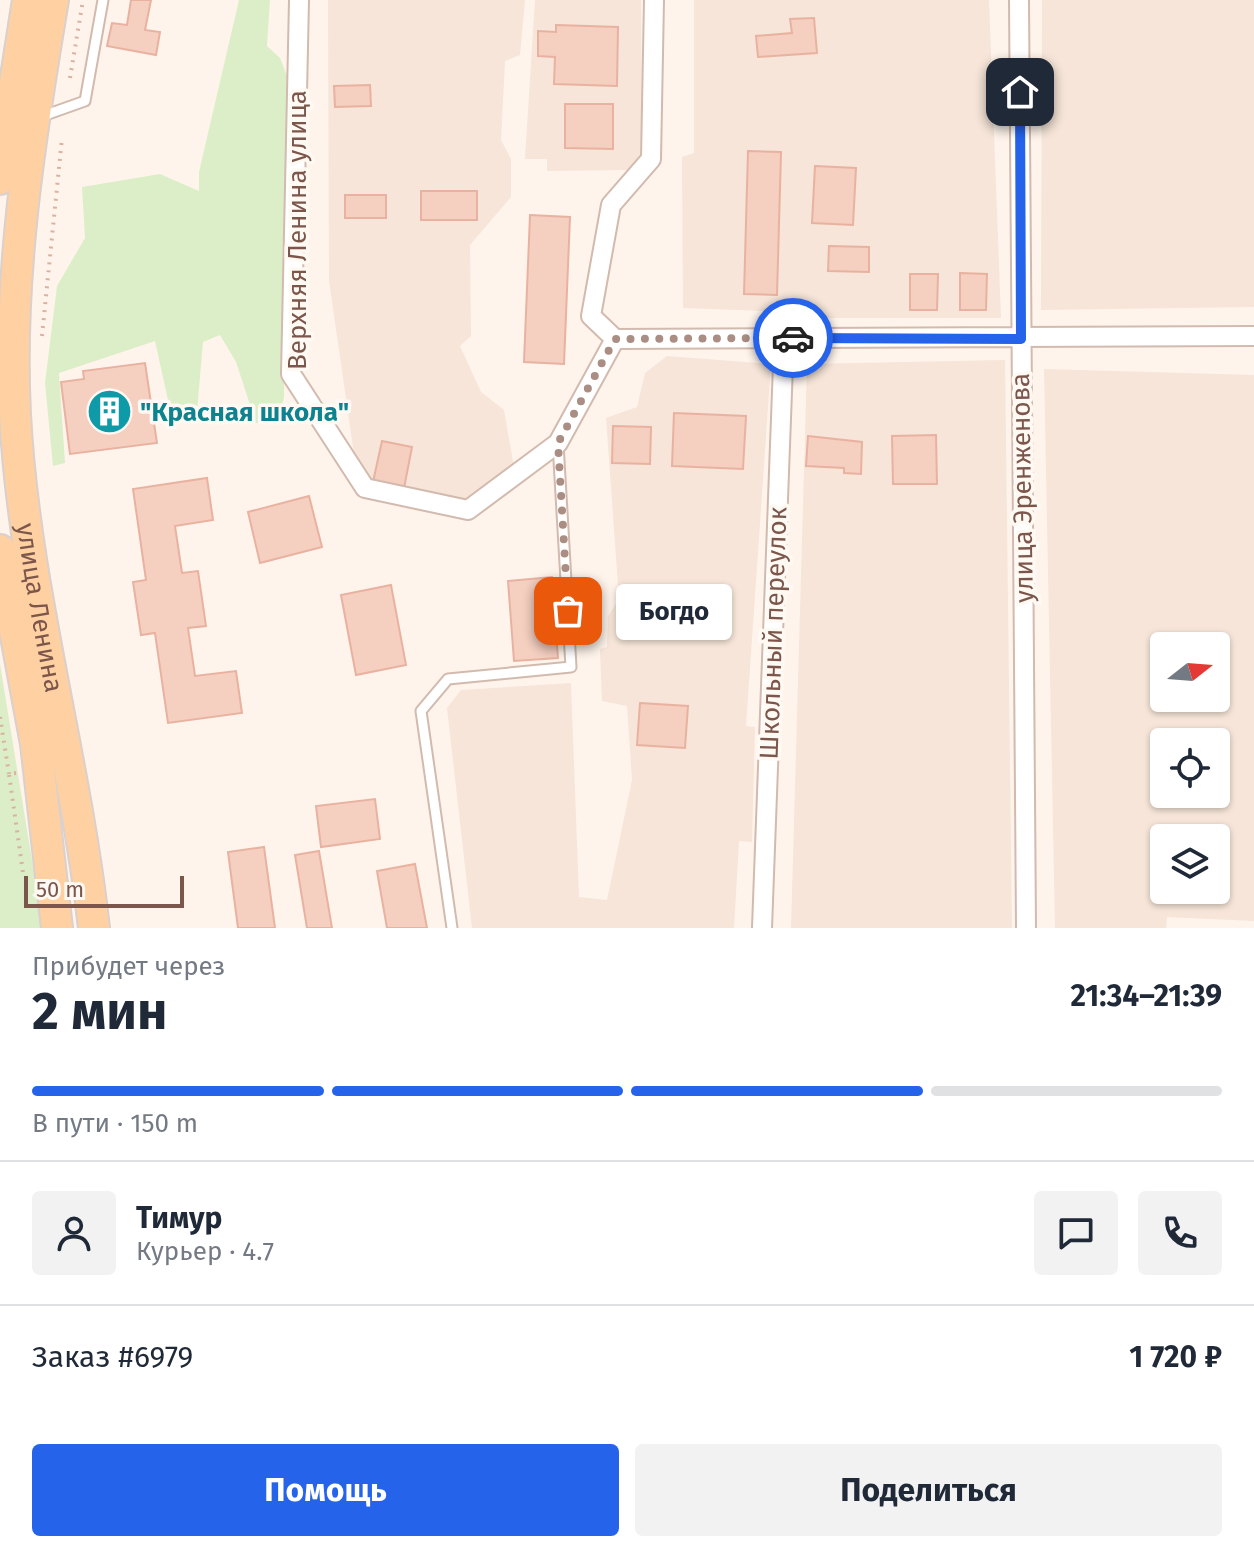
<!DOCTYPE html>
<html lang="ru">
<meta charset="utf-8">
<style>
body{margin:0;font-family:"Fira Sans",sans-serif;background:#f2f2f3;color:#1f2937;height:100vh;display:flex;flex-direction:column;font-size:30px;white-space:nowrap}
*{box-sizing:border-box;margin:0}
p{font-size:26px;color:#747a83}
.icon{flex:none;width:44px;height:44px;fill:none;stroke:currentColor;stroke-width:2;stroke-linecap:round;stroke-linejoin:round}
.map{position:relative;height:928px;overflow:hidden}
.panel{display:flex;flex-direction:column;background:#fff;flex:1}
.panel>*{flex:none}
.needle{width:52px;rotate:73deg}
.controls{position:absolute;left:1150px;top:632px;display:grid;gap:16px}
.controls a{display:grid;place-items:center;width:80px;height:80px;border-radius:8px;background:#fff;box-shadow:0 2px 6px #0004;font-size:40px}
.scale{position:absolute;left:24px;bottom:20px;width:160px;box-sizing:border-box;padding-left:8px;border:4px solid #7c564b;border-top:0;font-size:22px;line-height:28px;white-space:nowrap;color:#7c564b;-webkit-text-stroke:6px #fff9f3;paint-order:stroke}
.pin{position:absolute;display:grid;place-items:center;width:68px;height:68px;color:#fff;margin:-34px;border-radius:16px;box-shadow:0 4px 12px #0006}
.courier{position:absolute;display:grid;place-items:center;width:80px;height:80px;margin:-40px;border:6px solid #2563eb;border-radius:50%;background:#fff;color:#222;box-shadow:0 2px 10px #0007}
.bubble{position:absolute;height:56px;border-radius:8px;background:#fff;box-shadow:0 2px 6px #0004;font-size:26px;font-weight:700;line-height:56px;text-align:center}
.headline em{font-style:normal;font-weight:700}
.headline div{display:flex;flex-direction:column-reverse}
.headline{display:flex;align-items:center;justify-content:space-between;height:136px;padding:0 32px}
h1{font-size:52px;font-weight:700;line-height:60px}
.bar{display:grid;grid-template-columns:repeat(4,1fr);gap:12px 8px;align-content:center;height:96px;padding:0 32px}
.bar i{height:10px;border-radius:6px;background:#e0e1e3}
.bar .on{background:#2563eb}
.bar p{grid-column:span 4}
.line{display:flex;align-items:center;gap:20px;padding:0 32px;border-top:2px solid #e0e1e3}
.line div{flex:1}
.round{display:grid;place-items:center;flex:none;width:84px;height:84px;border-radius:8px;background:#f2f2f3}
.primary-button{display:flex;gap:16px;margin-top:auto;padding:16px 32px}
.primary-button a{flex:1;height:92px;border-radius:8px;background:#2563eb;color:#fff;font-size:32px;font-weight:700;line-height:92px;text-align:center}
.primary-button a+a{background:#f2f2f3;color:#1f2937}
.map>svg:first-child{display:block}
</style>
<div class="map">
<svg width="1254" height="928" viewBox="0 0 1254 928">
<rect width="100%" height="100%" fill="#fef4eb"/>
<path fill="#f6e5d8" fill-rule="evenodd" d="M328,0H525L520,55L505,61L501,140L511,159V197L470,245L471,336L460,346L481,392L504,410L514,467L466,503L370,482L355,461L329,281Z
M535,0H641L642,156L628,170L547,171V159H525Z
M694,0H989L1001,318H802L795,312L683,308L682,157L694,153Z
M1042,0H1254V307L1041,310Z
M667,356L771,364L746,726L755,727L752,842L739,841L734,928H472L447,708L461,690L571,683L579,897L607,900L632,780L627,706L602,701L600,649L607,647L608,616L619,599L606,418L637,407L645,373Z
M1005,360L1012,928H791L807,364Z
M1044,369L1254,375V921L1167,917L1166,928H1055ZM1164,646H1216V698H1164ZM1164,742H1216V794H1164ZM1164,838H1216V890H1164Z"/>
<path fill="#dceec7" d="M239,0H270L267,46L280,58L289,81L284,397L279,419L256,423L236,362L220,335L203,342L197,411L173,423L155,341L59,373L65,463L53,466L45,383L57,286L85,238L82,187L160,174L199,191V172Z
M0,664L43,928H0Z"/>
<path fill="#f5cfc0" stroke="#e9b2a0" stroke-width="2" d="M131,0H151L145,30L160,32L156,55L107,46L112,23L127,25Z
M814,18L817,53L758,57L756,36L792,33L790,19Z
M556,25L618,27L617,86L554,84L555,57L538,56V31L556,32Z
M370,85L371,106L335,107L334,86Z
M565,104H613V149L565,148Z
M748,151L781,152L777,295L744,294Z
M815,166L856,168L853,225L812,223Z
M421,191H477V220H421Z
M345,195H386V218H345Z
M530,215L570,217L564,364L524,362Z
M829,246L869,247V272L828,271Z
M960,273L987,274L986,310H960Z
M910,274H938L937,310H910Z
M145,363L157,443L70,454L61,382L84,379L83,371Z
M674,413L746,416L743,469L672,466Z
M613,426L651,427L650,464L612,463Z
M936,435L937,484H893L892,436Z
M808,436L862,442L861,474L844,473V468L806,466Z
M382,441L412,447L404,488L373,482Z
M207,478L213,520L175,526L182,573L198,571L206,626L188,628L195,676L236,671L242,713L168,723L155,633L141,635L133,582L146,580L133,489Z
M309,496L322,547L260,563L248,512Z
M552,577L558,658L514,661L508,581Z
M391,585L406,665L356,675L341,595Z
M640,703L688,706L685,748L637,745Z
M375,799L380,839L321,847L316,806Z
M264,847L275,928H238L228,852Z
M319,851L332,928H307L295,855Z
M415,864L427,928H387L377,871Z"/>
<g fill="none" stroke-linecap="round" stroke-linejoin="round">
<defs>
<path id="service" d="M40,117L85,101L103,0
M452,928L421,711L448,679L571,667L558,443"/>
<path id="minor" d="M299,0L291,374L365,488L468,510L558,443L615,339L1254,336
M1019,0L1026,928
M615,339L591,316L611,205L651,159L654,0
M762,928L784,338"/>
<g id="primary">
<path id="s1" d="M53,0C30,137 8,275 15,414C24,587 75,756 94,928"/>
<path d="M0,179L28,0"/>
<path d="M0,550L36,744L57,928"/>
</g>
</defs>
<use href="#service" stroke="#d2baae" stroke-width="13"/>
<use href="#minor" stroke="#d2baae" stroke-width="22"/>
<use href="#primary" stroke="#dad0cd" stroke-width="34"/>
<path stroke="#dbb1a2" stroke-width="4" stroke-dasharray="2 6" stroke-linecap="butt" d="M70,78L83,0
M42,336L62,138
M0,717L9,774
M16,773L9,774L23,873"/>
<use href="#service" stroke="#fff" stroke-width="9"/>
<use href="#minor" stroke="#fff" stroke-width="18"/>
<use href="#primary" stroke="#ffd0a1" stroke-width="30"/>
</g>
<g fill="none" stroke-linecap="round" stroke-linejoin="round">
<path stroke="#aa8d83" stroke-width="8" stroke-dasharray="0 14.4" d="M568,611L558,443L615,339L793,338"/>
<path stroke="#2563eb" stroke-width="10" d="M793,338L1021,339L1020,92"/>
</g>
<defs>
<symbol id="building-disc" viewBox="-11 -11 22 22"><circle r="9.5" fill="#0f9aa8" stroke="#fff9f3"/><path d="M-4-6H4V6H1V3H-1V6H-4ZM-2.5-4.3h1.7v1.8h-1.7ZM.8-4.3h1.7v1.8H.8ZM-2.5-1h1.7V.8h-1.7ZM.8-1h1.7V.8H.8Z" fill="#fff"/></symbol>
</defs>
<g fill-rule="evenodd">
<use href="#building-disc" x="84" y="386" width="51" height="51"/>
</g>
<g text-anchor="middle" stroke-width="7" stroke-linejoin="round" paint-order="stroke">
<g font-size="26" fill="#7c564b" stroke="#fff9f3">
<text transform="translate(297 230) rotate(-90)" y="9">Верхняя Ленина улица</text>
<text transform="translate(1022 488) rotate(-91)" y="9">улица Эренженова</text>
<text dy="9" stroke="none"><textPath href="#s1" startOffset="612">улица Ленина</textPath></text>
<text transform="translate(773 633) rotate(-88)" y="9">Школьный переулок</text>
</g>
<g font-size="26" font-weight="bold" fill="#0d838f" stroke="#fff9f3" text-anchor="start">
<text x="140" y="421">"Красная школа"</text>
</g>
</g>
</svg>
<div class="controls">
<a><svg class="needle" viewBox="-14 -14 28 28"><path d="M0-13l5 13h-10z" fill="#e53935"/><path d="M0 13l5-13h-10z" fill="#747a83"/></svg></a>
<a><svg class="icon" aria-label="locate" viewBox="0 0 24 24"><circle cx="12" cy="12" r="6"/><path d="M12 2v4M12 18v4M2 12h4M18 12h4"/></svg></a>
<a><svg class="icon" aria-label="layers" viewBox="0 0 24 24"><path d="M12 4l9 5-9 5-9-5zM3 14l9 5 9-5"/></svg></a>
</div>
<div class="scale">50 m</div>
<div class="pin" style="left:568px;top:611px;background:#ea580c"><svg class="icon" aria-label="bag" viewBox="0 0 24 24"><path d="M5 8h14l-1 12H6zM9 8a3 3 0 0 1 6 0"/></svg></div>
<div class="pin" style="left:1020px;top:92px;background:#1f2937"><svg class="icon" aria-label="home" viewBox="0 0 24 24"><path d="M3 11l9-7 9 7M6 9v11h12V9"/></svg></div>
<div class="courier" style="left:793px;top:338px"><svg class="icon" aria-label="car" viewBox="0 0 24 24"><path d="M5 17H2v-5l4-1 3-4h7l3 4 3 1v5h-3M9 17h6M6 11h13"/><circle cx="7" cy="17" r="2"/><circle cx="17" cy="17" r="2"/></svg></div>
<div class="bubble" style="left:616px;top:584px;width:116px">Богдо</div>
</div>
<section class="panel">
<div class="headline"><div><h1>2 мин</h1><p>Прибудет через</p></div><em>21:34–21:39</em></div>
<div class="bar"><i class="on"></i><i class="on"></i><i class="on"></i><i></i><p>В пути · 150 m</p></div>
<div class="line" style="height:144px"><a class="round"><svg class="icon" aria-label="person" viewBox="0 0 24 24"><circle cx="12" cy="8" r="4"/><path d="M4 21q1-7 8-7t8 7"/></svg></a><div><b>Тимур</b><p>Курьер · 4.7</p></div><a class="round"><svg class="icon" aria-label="chat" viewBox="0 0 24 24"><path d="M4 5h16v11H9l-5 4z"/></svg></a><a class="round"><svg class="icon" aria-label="phone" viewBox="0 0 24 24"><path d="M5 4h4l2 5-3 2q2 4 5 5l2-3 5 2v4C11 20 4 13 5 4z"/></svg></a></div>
<div class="line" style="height:104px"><div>Заказ #6979</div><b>1 720 ₽</b></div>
<div class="primary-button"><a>Помощь</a><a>Поделиться</a></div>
</section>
